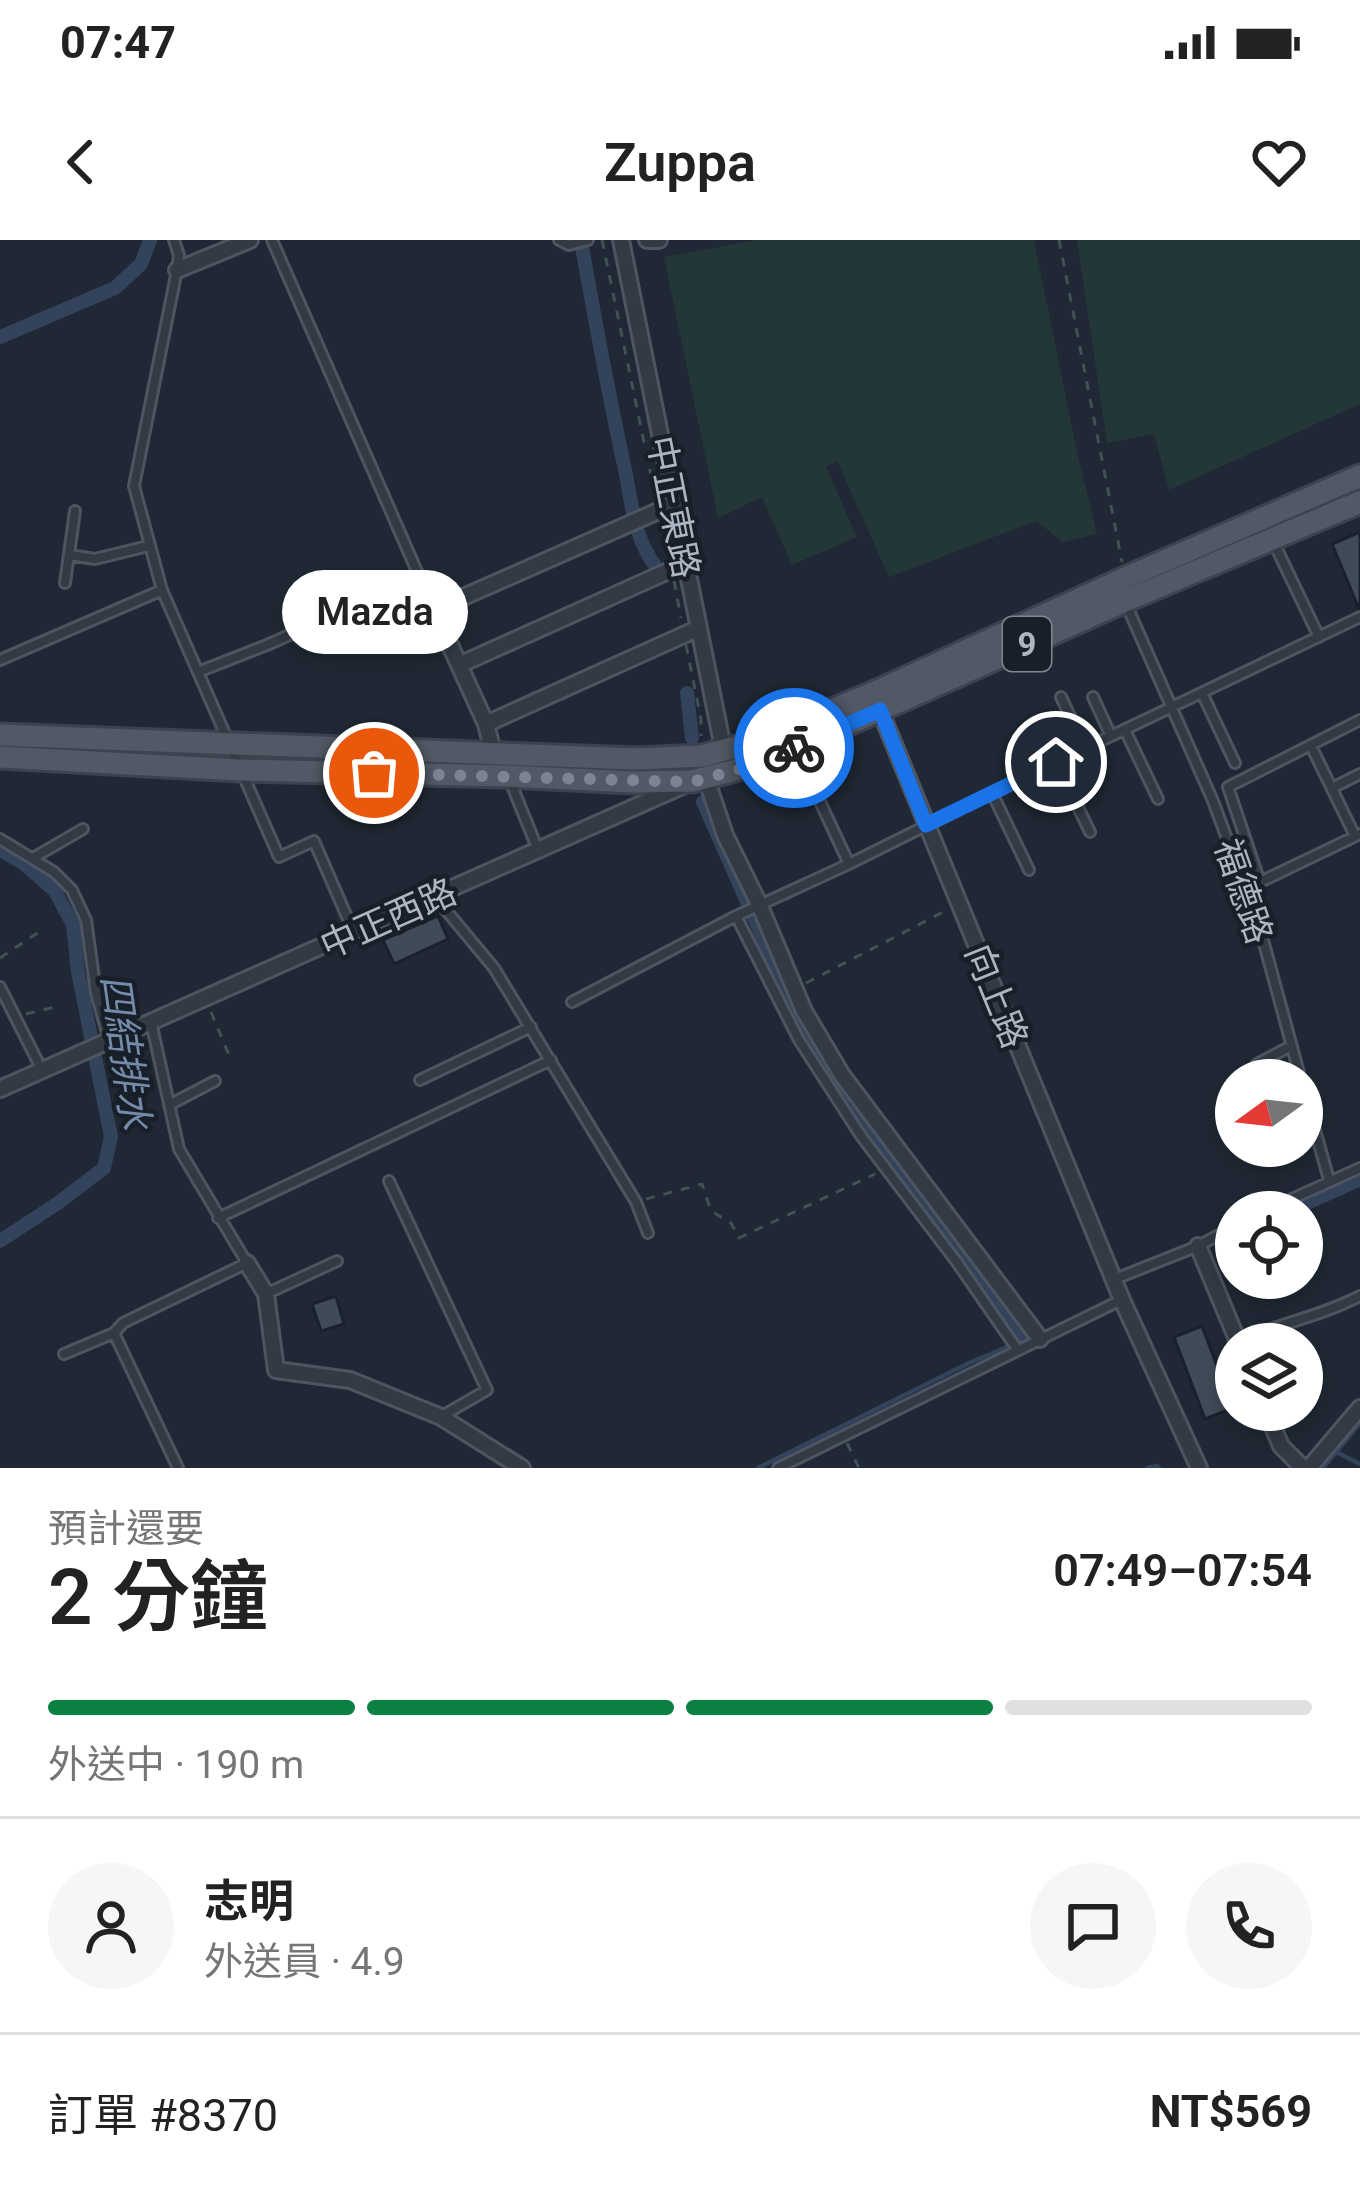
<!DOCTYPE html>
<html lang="zh-TW">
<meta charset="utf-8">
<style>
body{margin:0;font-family:Roboto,"Noto Sans TC",sans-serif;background:#f6f6f6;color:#222;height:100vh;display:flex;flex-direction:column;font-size:45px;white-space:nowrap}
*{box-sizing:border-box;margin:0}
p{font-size:39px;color:#767676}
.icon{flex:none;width:66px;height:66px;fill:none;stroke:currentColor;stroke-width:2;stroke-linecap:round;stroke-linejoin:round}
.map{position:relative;height:1228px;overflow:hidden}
.sheet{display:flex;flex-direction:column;background:#fff;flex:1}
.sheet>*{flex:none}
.needle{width:78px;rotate:255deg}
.controls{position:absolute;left:1215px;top:819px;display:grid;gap:24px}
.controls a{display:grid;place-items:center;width:108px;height:108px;border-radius:50%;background:#fff;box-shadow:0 6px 18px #0003;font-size:60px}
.pin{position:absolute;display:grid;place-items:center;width:102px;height:102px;color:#fff;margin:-51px;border:6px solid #fff;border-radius:50%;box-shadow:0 3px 12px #0007}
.courier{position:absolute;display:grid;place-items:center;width:120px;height:120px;margin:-60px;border:9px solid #1a73e8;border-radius:50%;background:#fff;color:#222;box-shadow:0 3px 15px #0007}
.bubble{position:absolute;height:84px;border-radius:42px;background:#fff;box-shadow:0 6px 18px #0003;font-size:39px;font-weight:600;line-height:84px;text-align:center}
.head em{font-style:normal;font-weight:600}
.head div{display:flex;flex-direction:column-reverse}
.head{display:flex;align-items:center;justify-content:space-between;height:204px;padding:0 48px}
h1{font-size:78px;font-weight:600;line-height:90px}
.bar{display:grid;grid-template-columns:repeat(4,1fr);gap:18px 12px;align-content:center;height:144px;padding:0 48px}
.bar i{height:15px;border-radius:9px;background:#e0e0e0}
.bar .on{background:#0b8043}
.bar p{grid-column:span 4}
.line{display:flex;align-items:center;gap:30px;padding:0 48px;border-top:3px solid #e0e0e0}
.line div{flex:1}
.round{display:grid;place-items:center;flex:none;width:126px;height:126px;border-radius:63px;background:#f6f6f6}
.status{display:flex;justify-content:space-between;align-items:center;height:84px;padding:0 60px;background:#fff;direction:ltr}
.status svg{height:33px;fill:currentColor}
header{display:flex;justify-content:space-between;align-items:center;height:156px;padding:0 48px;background:#fff;font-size:54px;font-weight:600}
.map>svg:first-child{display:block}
</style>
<div class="status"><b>07:47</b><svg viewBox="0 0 49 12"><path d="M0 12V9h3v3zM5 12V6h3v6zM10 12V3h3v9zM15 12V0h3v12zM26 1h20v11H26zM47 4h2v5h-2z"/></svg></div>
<header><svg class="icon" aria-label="back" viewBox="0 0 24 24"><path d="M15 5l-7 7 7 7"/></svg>Zuppa<svg class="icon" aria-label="heart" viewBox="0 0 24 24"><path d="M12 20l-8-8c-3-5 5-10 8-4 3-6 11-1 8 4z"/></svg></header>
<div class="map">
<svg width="1360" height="1228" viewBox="0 0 1360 1228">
<rect width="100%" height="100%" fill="#1f2834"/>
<path fill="#243738" d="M757,0H1034L1078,217L1097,294L1063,302L1036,281L889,337L837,221L826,227L857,297L792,325L762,257L718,278L664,17Z
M1077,0H1360V164L1169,250L1154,194L1107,203Z"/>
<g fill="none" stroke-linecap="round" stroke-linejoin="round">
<path stroke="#33435c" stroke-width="4.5" d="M753,675L749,677L782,752L784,762
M851,874L1017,1096L1020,1100L1025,1096
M1338,1213L1360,1224
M758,1228L967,1124L1016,1103
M1147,1228L1157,1226L1159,1228
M1323,1228L1360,1183"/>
<path stroke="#33435c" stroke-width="14" d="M582,7C595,80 608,152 624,225C632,262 633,298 657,328
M0,97L115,48L141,24L150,0
M687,453L692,498
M703,562L796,773L822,822L1025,1096L1029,1094
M0,610L23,623L55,651L73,685L78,732L111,897L104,928L58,963L0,1001
M1296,968L1360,939
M1227,999L1236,995"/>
</g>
<path fill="#404b59" stroke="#1a212c" stroke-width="3" d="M1360,292V369H1359L1332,304Z
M438,676L448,699L394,724L383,700Z
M336,1056L344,1084L321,1091L312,1064Z
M1202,1086L1233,1168L1205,1179L1174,1097Z"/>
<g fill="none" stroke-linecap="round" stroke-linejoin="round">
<defs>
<path id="service" d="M174,0L179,15L177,30L134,246L162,350L279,617L314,601L354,693
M272,0L433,368
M559,0L569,5L588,0
M1273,301L1319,397
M69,315L95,319L148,306
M65,343L75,271
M1126,364L1213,561L1259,685L1301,840
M0,420L162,350
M198,432L267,405L419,337
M1202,453L1235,523
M1061,457L1085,508
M1093,457L1111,496
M1360,480L1228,547L1260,642L1360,594
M1125,490L1158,559
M1311,506L1355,596
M1056,522L1090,592
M510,541L538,610
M1332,548L1360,534
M815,551L849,624
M992,553L1029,630
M0,599L54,632L72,650L86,680L96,753L109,800
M33,618L83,589
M435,657L494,728L636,962L648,993
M736,676L849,624L992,553L1360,377
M0,747L42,830
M572,762L736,676L799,800L861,896L956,1021L1017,1109
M151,782L179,909L247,1023L123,1083L114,1093L178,1228
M1257,824L1291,806
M420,840L531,787
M1302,843L1329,940
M169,865L215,841
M389,941L487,1150L442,1176
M1263,972L1360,928
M218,978L551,820
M1115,1039L1198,1006L1236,986
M268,1053L337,1021
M1239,1101C1280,1083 1319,1077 1360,1056
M64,1114L114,1093
M778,1228L1121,1060"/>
<path id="minor" d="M621,0L725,518
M647,0H659
M177,30L250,0
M459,425L686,323
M877,463L1122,1060L1199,1228
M486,484L699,388
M493,512L486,484L434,370L674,264
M705,535L725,595L759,664L804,771L842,835L1040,1099
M0,849L682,546
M1198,1006L1239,1104
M247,1023L266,1054L276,1130L350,1140L441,1177L522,1228
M1266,1170L1281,1206L1303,1228
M1309,1228L1360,1168"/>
<path id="primary" d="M0,495L636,519L702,516L755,502L873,453L1125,338L1360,236
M0,517L240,530L508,536L633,542L692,541L759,524L1132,358L1360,262"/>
</defs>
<use href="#service" stroke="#4d5560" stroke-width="14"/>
<use href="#minor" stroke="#4d5560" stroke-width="20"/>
<use href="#primary" stroke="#3c434f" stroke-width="27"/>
<path stroke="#405255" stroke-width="3" stroke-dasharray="9 9" stroke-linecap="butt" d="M602,0L655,255
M1059,0L1122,322
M661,282L668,314
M674,341L681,378
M686,405L701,479V496
M0,718L39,692
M806,743L947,670
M211,772L231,820
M26,774L59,766
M646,959L702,944L711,971L731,983L739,998L875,934
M847,1203L859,1228"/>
<use href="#service" stroke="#323a45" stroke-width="8"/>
<use href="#minor" stroke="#323a45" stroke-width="14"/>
<use href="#primary" stroke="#505965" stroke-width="21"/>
</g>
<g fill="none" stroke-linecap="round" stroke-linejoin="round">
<path stroke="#7b8490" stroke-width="12" stroke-dasharray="0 21.6" d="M374,533L692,542L759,524L794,508"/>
<path stroke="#1a73e8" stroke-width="15" d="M794,508L880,470L926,585L1056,522"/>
</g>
<g text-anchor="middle" stroke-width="9" stroke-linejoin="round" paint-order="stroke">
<rect fill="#181f29" stroke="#808894" stroke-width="3" x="1003" y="377" width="48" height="54" rx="9"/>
<g font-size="33" font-weight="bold" fill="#acb5c2">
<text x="1027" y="416">9</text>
</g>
<g font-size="36" fill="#acb5c2" stroke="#181f29">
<text transform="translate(674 267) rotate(79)" y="13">中正東路</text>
<text transform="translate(1244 651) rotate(71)" y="13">福德路</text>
<text transform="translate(388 678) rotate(-24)" y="13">中正西路</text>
<text transform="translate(997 756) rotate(68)" y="13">向上路</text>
</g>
<g font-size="39" font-style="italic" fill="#748baa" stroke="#181f29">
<text transform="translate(126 812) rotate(82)" y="14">四結排水</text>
</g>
</g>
</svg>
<div class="controls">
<a><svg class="needle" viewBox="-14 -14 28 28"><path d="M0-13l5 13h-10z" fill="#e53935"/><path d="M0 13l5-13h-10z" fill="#767676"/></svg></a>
<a><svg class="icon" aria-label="locate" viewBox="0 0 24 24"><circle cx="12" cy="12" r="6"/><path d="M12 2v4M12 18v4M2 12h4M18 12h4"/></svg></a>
<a><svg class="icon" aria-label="layers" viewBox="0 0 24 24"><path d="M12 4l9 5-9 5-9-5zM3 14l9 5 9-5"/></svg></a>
</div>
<div class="pin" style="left:374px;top:533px;background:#ea580c"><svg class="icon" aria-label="bag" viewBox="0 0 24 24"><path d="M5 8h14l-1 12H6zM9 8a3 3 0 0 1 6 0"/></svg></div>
<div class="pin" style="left:1056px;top:522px;background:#1f2937"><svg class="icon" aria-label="home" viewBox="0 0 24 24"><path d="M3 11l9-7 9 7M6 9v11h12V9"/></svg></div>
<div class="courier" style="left:794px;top:508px"><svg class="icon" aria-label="bike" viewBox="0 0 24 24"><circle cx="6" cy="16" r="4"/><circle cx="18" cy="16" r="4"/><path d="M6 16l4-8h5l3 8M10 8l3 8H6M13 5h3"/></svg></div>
<div class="bubble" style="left:282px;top:330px;width:186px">Mazda</div>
</div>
<section class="sheet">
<div class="head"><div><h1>2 分鐘</h1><p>預計還要</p></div><em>07:49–07:54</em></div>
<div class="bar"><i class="on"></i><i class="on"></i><i class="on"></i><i></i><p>外送中 · 190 m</p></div>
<div class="line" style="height:216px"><a class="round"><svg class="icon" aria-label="person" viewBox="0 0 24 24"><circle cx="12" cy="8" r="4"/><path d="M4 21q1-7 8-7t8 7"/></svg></a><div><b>志明</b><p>外送員 · 4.9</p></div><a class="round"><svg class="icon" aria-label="chat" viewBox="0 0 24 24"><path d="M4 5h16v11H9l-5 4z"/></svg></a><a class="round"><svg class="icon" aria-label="phone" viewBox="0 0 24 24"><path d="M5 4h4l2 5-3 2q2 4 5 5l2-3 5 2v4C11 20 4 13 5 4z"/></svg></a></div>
<div class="line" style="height:156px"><div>訂單 #8370</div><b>NT$569</b></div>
</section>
